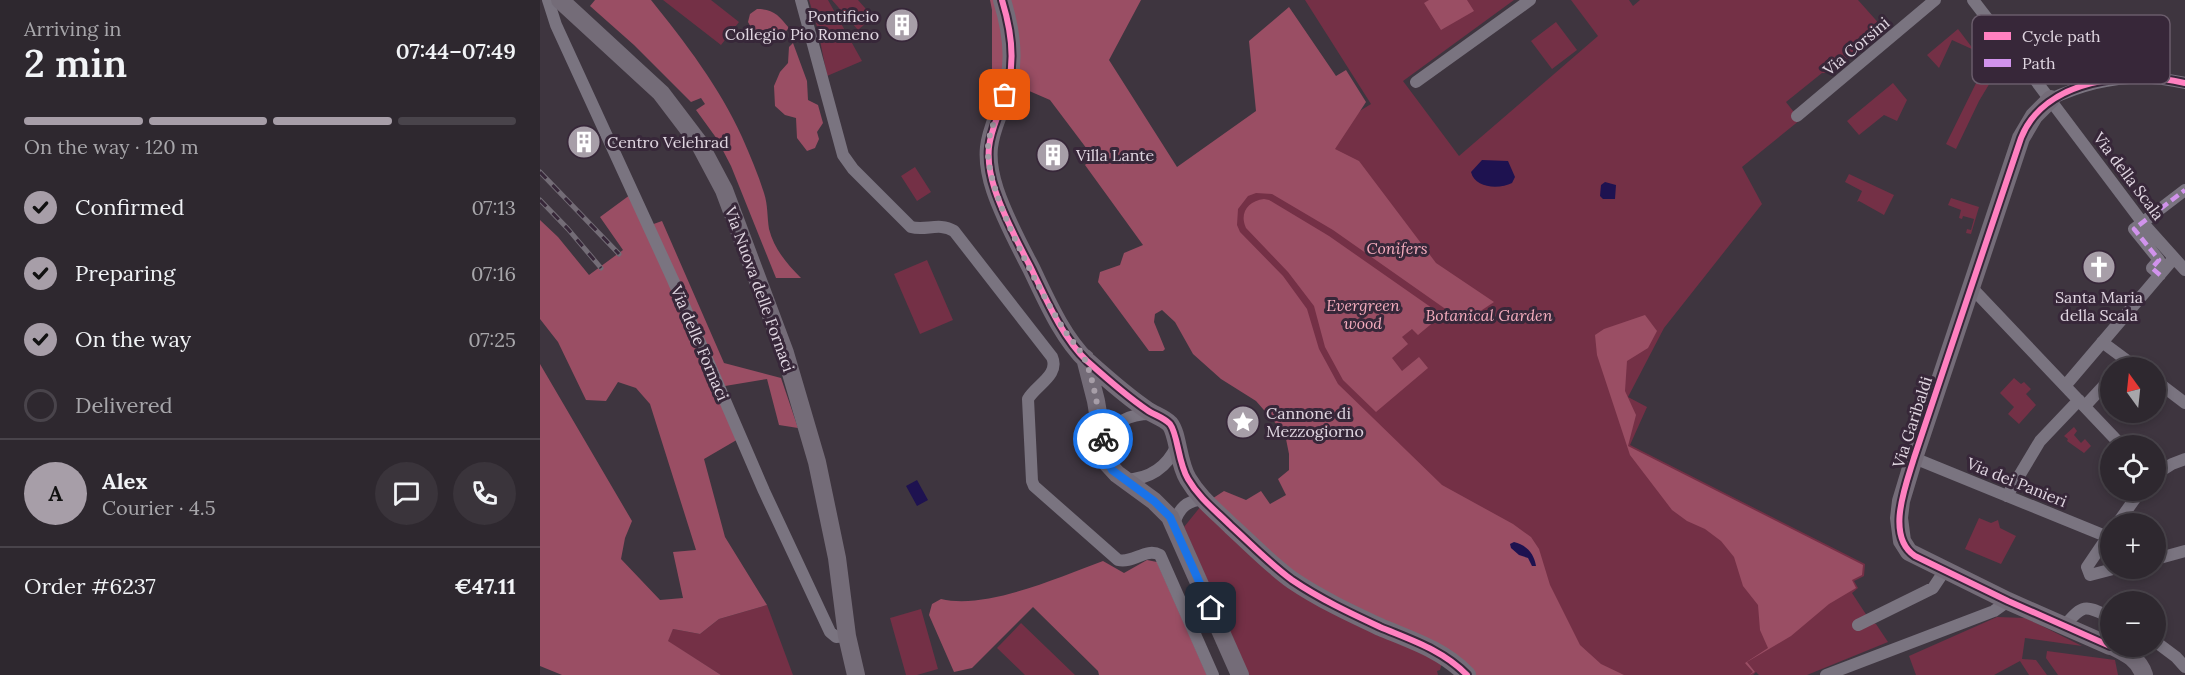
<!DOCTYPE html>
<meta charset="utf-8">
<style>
body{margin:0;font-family:Lora,serif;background:#3a343b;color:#f1f3f6;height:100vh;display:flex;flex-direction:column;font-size:22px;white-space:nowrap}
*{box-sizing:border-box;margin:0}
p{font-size:20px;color:#a7a6aa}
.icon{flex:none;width:33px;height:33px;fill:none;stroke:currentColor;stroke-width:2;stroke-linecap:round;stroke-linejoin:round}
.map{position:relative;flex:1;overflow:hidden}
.side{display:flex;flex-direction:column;background:#2e282f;width:540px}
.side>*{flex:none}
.needle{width:39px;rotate:345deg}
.buttons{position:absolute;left:1560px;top:357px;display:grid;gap:12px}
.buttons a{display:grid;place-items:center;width:66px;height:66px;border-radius:50%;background:#2e282f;box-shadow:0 3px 9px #0003,0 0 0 2px #49444b;font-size:30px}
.pin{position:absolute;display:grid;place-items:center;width:51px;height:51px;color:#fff;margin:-26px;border-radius:12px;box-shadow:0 3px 9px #0006}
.courier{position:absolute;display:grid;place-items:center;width:60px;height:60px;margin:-30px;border:4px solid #1a73e8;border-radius:50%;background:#fff;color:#222;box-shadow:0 2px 8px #0007}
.overview em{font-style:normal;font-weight:600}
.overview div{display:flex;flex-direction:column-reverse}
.overview{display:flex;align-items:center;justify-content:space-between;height:102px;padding:0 24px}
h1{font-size:39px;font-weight:600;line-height:45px}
.bar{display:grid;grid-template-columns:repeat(4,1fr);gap:9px 6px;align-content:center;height:72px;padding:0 24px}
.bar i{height:8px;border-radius:4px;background:#49444b}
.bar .on{background:#a79ea8}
.bar p{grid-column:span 4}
.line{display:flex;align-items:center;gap:15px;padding:0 24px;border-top:2px solid #49444b}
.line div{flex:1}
.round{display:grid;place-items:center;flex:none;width:63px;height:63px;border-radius:32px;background:#3a343b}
ol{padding:0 24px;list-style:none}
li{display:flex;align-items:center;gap:18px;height:66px}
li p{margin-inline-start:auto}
li .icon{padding:6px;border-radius:50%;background:#a79ea8;color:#111;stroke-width:4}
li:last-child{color:#a7a6aa}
li i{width:33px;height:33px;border:3px solid #49444b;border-radius:50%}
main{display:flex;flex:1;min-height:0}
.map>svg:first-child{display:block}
</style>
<main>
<section class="side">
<div class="overview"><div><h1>2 min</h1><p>Arriving in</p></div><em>07:44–07:49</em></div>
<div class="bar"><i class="on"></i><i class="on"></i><i class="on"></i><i></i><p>On the way · 120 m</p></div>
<ol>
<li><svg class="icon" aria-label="check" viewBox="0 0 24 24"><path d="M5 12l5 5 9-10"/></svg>Confirmed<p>07:13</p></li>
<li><svg class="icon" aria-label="check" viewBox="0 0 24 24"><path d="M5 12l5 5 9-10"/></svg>Preparing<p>07:16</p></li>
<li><svg class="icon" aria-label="check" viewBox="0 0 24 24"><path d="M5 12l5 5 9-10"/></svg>On the way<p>07:25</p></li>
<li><i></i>Delivered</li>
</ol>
<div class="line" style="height:108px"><b class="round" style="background:#a79ea8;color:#111">A</b><div><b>Alex</b><p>Courier · 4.5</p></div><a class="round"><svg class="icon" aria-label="chat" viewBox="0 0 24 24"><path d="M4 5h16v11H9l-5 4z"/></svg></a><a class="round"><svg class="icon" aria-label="phone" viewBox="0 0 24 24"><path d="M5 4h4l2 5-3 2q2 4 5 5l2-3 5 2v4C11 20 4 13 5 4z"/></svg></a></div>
<div class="line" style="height:78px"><div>Order #6237</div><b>€47.11</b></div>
</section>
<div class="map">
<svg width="1645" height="675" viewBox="0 0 1645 675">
<rect width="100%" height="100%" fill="#3e353f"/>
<path fill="#743046" d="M123,0H171L199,22L181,45Z
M269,0H288L322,61L287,76L278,30Z
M292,0H318L333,17L318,30Z
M765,0H974L863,81L919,156L1058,36L1031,0H1089L1093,6L1100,0H1318L1343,28L1291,73H1282L1246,102L1260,120L1202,167L1222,204L1124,328L1088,397L1107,407L1090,445L1325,564L1324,576L1314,581L1318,588L1312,593L1331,622L1336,624L1348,642L1267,675H1219L1216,672L1213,675H1011L604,245L831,104Z
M1016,22L1037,50L1012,69L991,41Z
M1418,29L1434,50L1412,40L1399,68L1387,55Z
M1443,69L1454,76L1439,101L1416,149L1406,144Z
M1353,83L1367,100L1357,121L1344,115L1319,135L1307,121Z
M375,167L391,192L377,201L361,176Z
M1309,174L1354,195L1344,215L1319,201L1317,202L1322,191L1305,182Z
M1411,198L1439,207L1431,234L1426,233L1427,229L1431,230L1434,219L1423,216L1422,219L1419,218L1421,210L1408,205Z
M387,260L413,320L380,334L354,274Z
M1474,378L1481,384L1484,382L1491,389L1486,394L1496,405L1479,424L1468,414L1474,407L1460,393Z
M1534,427L1537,431L1534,435L1541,443L1545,439L1551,446L1544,453L1527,441L1528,439L1524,436Z
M661,506L902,663L900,670L897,671L898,675H709L644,527Z
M1439,518L1451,523L1458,520L1460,528L1476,536L1461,564L1425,549Z
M227,605L253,675H181L127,641L133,629L160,634L179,619Z
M381,609L398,669L377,675H366L350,618Z
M1457,617L1486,618L1542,646L1485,638L1482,659L1496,660L1507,675H1489L1480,661L1454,675H1376L1369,656Z
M481,623L535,675H485L457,648Z
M1507,651L1575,660L1578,675H1518L1506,658Z"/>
<path fill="#9a4e64" d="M55,0H111C145,42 180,88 202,137C210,155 218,174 224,193C228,205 227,217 229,229C234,249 247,264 261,278H236L191,166L177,139L156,110L165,104L161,98L151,102L94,45L50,6Z
M450,0H601L569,60L637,167L716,111L709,41L749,7L796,76L806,70L826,102L795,149L819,161L896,263L954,302L924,322L793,230L732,194L716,193L708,196L698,209L697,225L700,232L743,276L767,309L779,349L798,384L902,485L973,524L991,537L999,549L1010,585L1040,645L1061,664L1084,675H917L902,663L807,617L661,506L684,491L706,500L721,491L730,504L746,495L738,479L749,470V454L745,434L716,401L681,379L653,354L635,322L622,310L615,314L614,322L625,349L623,351H609L558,282L560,272L580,265L584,253L603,245L545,165L553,157L510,100L452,75V10Z
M889,0H927L934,11L901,30L884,3Z
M217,9C234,9 239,16 249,28L244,33C234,31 228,39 217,38L208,22L210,14Z
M253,43L267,81L268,100L278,105L283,123L277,132L279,139L275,148L267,151L257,138L256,118L245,115L235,106L234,86L240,72L248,63L249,47Z
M94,192L108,226L122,221L184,363L241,378L258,428L239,425L227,379L179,387L200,438L164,459L185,537L227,605L179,619L160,634L133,629L128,641L181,675H22L0,666V364L92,521L85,538L81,559L120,600L143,598L133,552L156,550L110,404L96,388L78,382L66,401L46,400L18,342L0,319V220L18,237L49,275L83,250L60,217Z
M724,199L729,200L789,236L902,315L878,335L872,329L862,337L868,344L852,358L862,371L879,357L888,368L836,412L803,380L785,347L774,306L748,272L706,228C699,213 708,201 724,199Z
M1105,315L1117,331L1108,348L1087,361L1085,391L1096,415L1088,446L1323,565L1322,575L1312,580L1316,588L1289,604L1251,636L1207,662L1215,672L1209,675L1213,672L1205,663L1228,648L1220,630L1218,605L1203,586L1194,557L1181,541L1165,529L1147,521L1132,510L1090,455L1057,355L1055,335L1064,329Z
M607,560L617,562L667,675H559L558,671L493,607L432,668L414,672L389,615L392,604L401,599C447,610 519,577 563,561L584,573Z"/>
<path fill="#1e1250" d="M942,160L968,161L975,177L972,183C960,189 935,189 931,172Z
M1065,182L1076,185L1075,199H1063L1060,196L1061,185Z
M377,480L388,500L377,506L366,486Z
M974,542C986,545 994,553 996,566H992L988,558L979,555L971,548L970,544Z"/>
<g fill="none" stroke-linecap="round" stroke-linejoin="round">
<path stroke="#7a7480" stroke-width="12" d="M8,0L16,25L133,280L224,491L290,632L296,637L307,636
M261,0L303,155L313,169L371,227C386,231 399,222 414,231L512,357C520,375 496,385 488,399L492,481L494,486L578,560C593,564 606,547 620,555L673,675
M1433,0L1480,61
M1484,65L1602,222L1645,270
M876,82L990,0
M1511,99C1553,79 1599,72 1645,83
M1257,116L1395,0
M1620,275L1612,268L1619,260L1594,229L1645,190
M1431,287L1582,446
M1562,342L1597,368
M1616,381L1645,403
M1525,386L1634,258
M1545,406L1570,379
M563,443C575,422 587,414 611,414
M1374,458L1568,537
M1616,474L1632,464L1645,459
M585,480C610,479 627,468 637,445
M1467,496L1500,441L1539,400
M634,524C639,508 646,501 664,499
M1577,524L1601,490
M1570,533L1547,567L1550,575L1577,568
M1616,559L1645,551
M1526,624C1544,603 1546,606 1570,617
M1318,625L1393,588L1405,570
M1616,642L1636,657L1645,667
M1286,675L1454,611L1468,601"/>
<path stroke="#746c78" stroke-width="18" d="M20,0L121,93L159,143L184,190L245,353L277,462L297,558L307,636L316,675
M462,0C470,26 475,54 469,80C459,126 438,138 455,190C464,217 478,243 491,268C506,299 522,337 547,361C566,378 586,396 607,410C614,415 623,417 630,424C638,434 638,463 648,479C659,498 676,511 691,526C711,544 730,564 752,580C780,599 810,613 840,627C871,640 903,650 927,675
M1511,99L1494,116L1481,138L1374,458L1361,501L1359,518L1362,541L1369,552L1468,601L1570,646
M545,358L556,401L566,462L577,474L614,501L630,517L700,675
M1572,646C1586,653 1599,659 1604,675"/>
<defs>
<path id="rail" d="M0,172L79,254
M0,200L28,229L61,268"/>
</defs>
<use href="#rail" stroke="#736c76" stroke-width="5"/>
<use href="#rail" stroke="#372739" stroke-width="3" stroke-dasharray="9" stroke-linecap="butt"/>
<path stroke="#d193ec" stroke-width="4.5" stroke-dasharray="9 4.5" stroke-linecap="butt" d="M1620,275L1612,268L1619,260L1594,229L1645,190"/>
<defs>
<path id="cycleway" d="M462,0C470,26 475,54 469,80C459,126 438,138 455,190C464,217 478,243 491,268C506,299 522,337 547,361C566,378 586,396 607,410C614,415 623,417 630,424C638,434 638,463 648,479C659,498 676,511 691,526C711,544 730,564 752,580C780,599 810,613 840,627C871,640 903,650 927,675
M1570,646L1468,601L1375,556C1345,536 1366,485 1374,458L1481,138C1504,79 1591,69 1645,83"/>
</defs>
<use href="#cycleway" stroke="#372739" stroke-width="10"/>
<use href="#cycleway" stroke="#ff80c0" stroke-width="6"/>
</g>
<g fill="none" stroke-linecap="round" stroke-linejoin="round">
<path stroke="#a79ea8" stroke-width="6" stroke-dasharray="0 10.8" d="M465,95C459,112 449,129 448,147C445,191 499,290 523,328C529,338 539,347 544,358C554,377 559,417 563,439"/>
<path stroke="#1a73e8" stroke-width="8" d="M563,439L565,458L572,470L614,501L630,517L671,608"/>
</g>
<defs>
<symbol id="building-disc" viewBox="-11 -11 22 22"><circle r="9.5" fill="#a79ea8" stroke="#372739"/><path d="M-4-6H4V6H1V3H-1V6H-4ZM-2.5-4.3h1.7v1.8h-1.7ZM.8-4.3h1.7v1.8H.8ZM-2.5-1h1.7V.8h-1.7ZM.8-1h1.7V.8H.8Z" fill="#fff"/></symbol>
<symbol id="church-disc" viewBox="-11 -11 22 22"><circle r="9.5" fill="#a79ea8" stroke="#372739"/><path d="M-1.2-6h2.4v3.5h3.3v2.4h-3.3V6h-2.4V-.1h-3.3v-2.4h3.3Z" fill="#fff"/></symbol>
<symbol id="sight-disc" viewBox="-11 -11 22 22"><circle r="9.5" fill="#a79ea8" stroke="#372739"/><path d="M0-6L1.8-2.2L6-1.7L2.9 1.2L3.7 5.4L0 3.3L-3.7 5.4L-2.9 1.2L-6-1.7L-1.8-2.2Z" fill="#fff"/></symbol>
</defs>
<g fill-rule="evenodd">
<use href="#building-disc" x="343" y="6" width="38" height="38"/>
<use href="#building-disc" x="25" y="123" width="38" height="38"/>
<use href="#building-disc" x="494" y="136" width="38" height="38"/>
<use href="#church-disc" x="1540" y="248" width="38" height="38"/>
<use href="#sight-disc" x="684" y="403" width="38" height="38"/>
</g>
<g text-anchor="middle" stroke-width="6" stroke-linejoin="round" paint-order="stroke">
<g font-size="16" fill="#e0d6e1" stroke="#372739" text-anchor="start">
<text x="339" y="22" text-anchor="end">Pontificio<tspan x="339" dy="18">Collegio Pio Romeno</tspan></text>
<text x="67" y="148">Centro Velehrad</text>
<text x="536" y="161">Villa Lante</text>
<text x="1559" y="303" text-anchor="middle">Santa Maria<tspan x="1559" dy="18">della Scala</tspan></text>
<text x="726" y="419">Cannone di<tspan x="726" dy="18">Mezzogiorno</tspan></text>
</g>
<g font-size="16" fill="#e0d6e1" stroke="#372739">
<text transform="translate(1316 46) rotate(-40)" y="6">Via Corsini</text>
<text transform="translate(1589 176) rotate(53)" y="6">Via della Scala</text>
<text transform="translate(220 289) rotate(70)" y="6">Via Nuova delle Fornaci</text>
<text transform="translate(160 343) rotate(67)" y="6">Via delle Fornaci</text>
<text transform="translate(1372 422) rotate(-72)" y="6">Via Garibaldi</text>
<text transform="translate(1477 482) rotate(22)" y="6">Via dei Panieri</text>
</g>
<g font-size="16" font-style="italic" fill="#f6adbe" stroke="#372739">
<text x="857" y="254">Conifers</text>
<text x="823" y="311">Evergreen<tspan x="823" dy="18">wood</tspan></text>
<text x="949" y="321">Botanical Garden</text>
</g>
</g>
<rect x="1432" y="15" width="198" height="69" rx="9" fill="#372739" stroke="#6a5c6b" stroke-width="1.5"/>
<rect x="1444" y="32" width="27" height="8" fill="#ff80c0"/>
<rect x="1444" y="59" width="27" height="8" fill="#d193ec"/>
<g font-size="16" fill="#e0d6e1">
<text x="1482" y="42">Cycle path</text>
<text x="1482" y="69">Path</text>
</g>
</svg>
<div class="buttons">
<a><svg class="needle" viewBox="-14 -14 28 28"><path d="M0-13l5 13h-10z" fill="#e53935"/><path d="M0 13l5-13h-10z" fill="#a7a6aa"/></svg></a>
<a><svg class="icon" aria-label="locate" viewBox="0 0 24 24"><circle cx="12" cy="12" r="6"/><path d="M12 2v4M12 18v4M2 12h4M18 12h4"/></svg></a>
<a>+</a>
<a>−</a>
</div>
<div class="pin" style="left:465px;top:95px;background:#ea580c"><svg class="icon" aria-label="bag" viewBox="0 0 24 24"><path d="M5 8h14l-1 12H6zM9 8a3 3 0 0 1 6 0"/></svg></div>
<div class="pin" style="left:671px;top:608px;background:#1f2937"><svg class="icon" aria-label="home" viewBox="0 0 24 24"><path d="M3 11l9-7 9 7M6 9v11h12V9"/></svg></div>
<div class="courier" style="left:563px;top:439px"><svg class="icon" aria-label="bike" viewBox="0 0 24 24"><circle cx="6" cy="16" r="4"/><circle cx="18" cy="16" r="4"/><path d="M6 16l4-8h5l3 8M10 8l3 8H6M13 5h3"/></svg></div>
</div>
</main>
